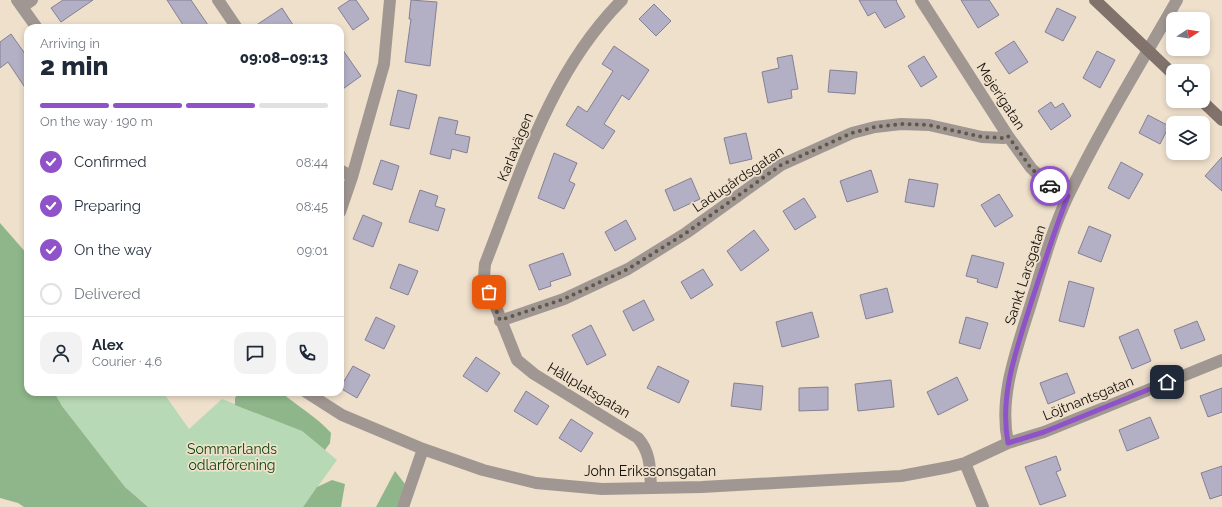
<!DOCTYPE html>
<meta charset="utf-8">
<style>
body{margin:0;font-family:Raleway,sans-serif;background:#f2f2f3;color:#1f2937;height:100vh;display:flex;flex-direction:column;font-size:15px;white-space:nowrap}
*{box-sizing:border-box;margin:0}
p{font-size:13px;color:#747a83}
.icon{flex:none;width:22px;height:22px;fill:none;stroke:currentColor;stroke-width:2;stroke-linecap:round;stroke-linejoin:round}
.map{position:relative;flex:1;overflow:hidden}
.details{position:absolute;left:24px;top:24px;width:320px;height:372px;display:flex;flex-direction:column;background:#fff;border-radius:12px;box-shadow:0 2px 6px #0003}
.details>*{flex:none}
.needle{width:26px;rotate:78deg}
.tools{position:absolute;left:1166px;top:12px;display:grid;gap:8px}
.tools a{display:grid;place-items:center;width:44px;height:44px;border-radius:8px;background:#fff;box-shadow:0 2px 6px #0003;font-size:20px}
.pin{position:absolute;display:grid;place-items:center;width:34px;height:34px;color:#fff;margin:-17px;border-radius:8px;box-shadow:0 2px 6px #0006}
.courier{position:absolute;display:grid;place-items:center;width:40px;height:40px;margin:-20px;border:3px solid #8f52c8;border-radius:50%;background:#fff;color:#222;box-shadow:0 1px 5px #0007}
.head em{font-style:normal;font-weight:800}
.head div{display:flex;flex-direction:column-reverse}
.head{display:flex;align-items:center;justify-content:space-between;height:68px;padding:0 16px}
h1{font-size:26px;font-weight:800;line-height:30px}
.bar{display:grid;grid-template-columns:repeat(4,1fr);gap:6px 4px;align-content:center;height:48px;padding:0 16px}
.bar i{height:5px;border-radius:3px;background:#e0e1e3}
.bar .active{background:#8f52c8}
.bar p{grid-column:span 4}
.line{display:flex;align-items:center;gap:10px;padding:0 16px;border-top:1px solid #e0e1e3}
.line div{flex:1}
.round{display:grid;place-items:center;flex:none;width:42px;height:42px;border-radius:12px;background:#f2f2f3}
ol{padding:0 16px;list-style:none}
li{display:flex;align-items:center;gap:12px;height:44px}
li p{margin-inline-start:auto}
li .icon{padding:4px;border-radius:50%;background:#8f52c8;color:#fff;stroke-width:4}
li:last-child{color:#747a83}
li i{width:22px;height:22px;border:2px solid #e0e1e3;border-radius:50%}
.map>svg:first-child{display:block}
</style>
<div class="map">
<svg width="1222" height="507" viewBox="0 0 1222 507">
<rect width="100%" height="100%" fill="#efe0cc"/>
<path fill="#b8d9b5" d="M54,392H163L189,429L222,399L302,431L337,460L303,507H148L125,487L62,406Z"/>
<path fill="#8eb68a" d="M0,223L28,255V392H54L62,406L125,487L148,507H24L18,503L0,498Z
M239,392H281C297,406 317,417 331,433L330,443L325,450L302,431L235,405V398Z
M395,471L405,484L397,507H376Z
M332,480L345,484L341,507H303L317,487Z"/>
<path fill="#b3afc5" stroke="#848095" d="M63,0H93L61,22L51,8Z
M167,0H191L210,28H185Z
M350,0H356L369,19L353,30L338,8Z
M411,0L437,2L430,66L405,62L411,19H409Z
M859,0H897L896,1L905,17L885,28L875,12L868,16Z
M961,0H989L999,15L978,28Z
M654,4L671,21L656,36L639,19Z
M282,8L295,28H252Z
M1057,8L1076,17L1063,41L1045,32Z
M11,34L28,58V92L8,62L0,68V42Z
M1014,41L1028,62L1009,74L995,53Z
M340,46L361,76L340,91Z
M614,46L649,70L629,100L622,95L604,124L615,131L603,149L566,125L578,106L587,112L613,71L602,64Z
M1097,51L1115,60L1100,88L1083,78Z
M792,55L798,89L791,90L792,98L768,103L762,72L779,68L777,58Z
M924,56L937,77L921,87L908,66Z
M830,70L857,72L855,94L828,92Z
M398,90L417,95L409,129L390,125Z
M1051,102L1055,108L1063,103L1071,116L1051,130L1038,111Z
M1148,115L1169,126L1160,144L1139,133Z
M439,117L458,121L455,134L470,137L467,153L452,149L450,159L430,154Z
M746,133L752,159L730,164L724,138Z
M554,153L577,163L569,181L575,184L564,209L538,198Z
M1222,157V191L1205,176Z
M381,160L399,166L392,190L373,184Z
M1121,162L1143,174L1129,199L1108,188Z
M871,170L878,192L847,202L840,181Z
M691,178L700,199L674,211L665,190Z
M909,179L938,184L934,207L905,202Z
M420,190L438,196L435,206L445,209L438,231L409,222Z
M999,194L1013,216L995,227L981,205Z
M804,198L816,217L795,230L783,211Z
M363,215L382,223L373,247L353,239Z
M626,220L636,239L615,251L605,232Z
M1089,226L1111,235L1101,262L1078,253Z
M754,230L769,250L741,271L727,251Z
M563,253L571,275L550,282L551,286L539,290L529,265Z
M972,255L1004,263L997,288L977,282L978,279L966,276Z
M399,264L418,271L408,295L390,288Z
M703,269L713,285L691,299L681,282Z
M1069,281L1094,288L1084,327L1059,321Z
M887,288L893,312L866,319L860,295Z
M644,300L654,320L633,331L623,311Z
M812,312L819,337L782,347L776,322Z
M376,317L395,326L384,349L365,340Z
M966,317L988,323L980,349L959,343Z
M1197,321L1205,340L1181,349L1174,330Z
M591,325L606,355L587,365L572,335Z
M1138,329L1151,361L1132,369L1119,337Z
M476,357L500,373L487,392L463,376Z
M353,366L370,375L357,398L340,388Z
M658,366L689,381L679,403L647,388Z
M1067,373L1075,393L1048,404L1040,383Z
M957,377L968,400L938,415L927,392Z
M891,380L894,407L858,411L855,384Z
M734,383L763,386L761,410L731,406Z
M828,387V410L799,411V388Z
M1222,388V412L1208,417L1200,396Z
M526,391L549,406L537,425L514,411Z
M1150,417L1159,438L1127,451L1119,430Z
M571,419L593,433L581,452L559,438Z
M1056,456L1061,470L1056,472L1066,496L1040,505L1025,467Z
M1222,466V495L1210,499L1201,473Z"/>
<g fill="none" stroke-linecap="round" stroke-linejoin="round">
<path stroke="#a19792" stroke-width="12" d="M17,0L37,28
M218,0L237,28
M622,0C550,72 521,172 485,264L484,277L517,360L534,374L638,438C651,453 650,469 651,488
M921,0L1008,136L1031,168L1048,184L1068,196
M22,7L32,0
M340,170L352,177
M340,212L352,177L384,64L390,0
M500,321L564,299L628,269L686,233L781,165L852,133L875,127L901,124L929,125L982,137L1004,138L1008,136
M306,392L342,415L423,449L483,470L536,483L602,489L702,487L901,476L949,467L965,463L1008,443L1044,432L1222,360
M1008,443C999,400 1014,357 1027,316C1040,276 1050,234 1068,196C1101,128 1140,65 1177,0
M965,463L983,507
M403,507L423,449"/>
<path stroke="#81726c" stroke-width="12" d="M1095,0L1173,74
M1202,101L1222,120"/>
</g>
<g fill="none" stroke-linecap="round" stroke-linejoin="round">
<path stroke="#61584d" stroke-width="4" stroke-dasharray="0 7.2" d="M489,292L500,320L564,299L628,269L686,233L781,165L852,133L875,127L901,124L929,125L982,137L1004,138L1008,136L1031,168L1050,186"/>
<path stroke="#8f52c8" stroke-width="5" d="M1050,186L1068,196C1054,231 1043,267 1031,303C1017,348 999,395 1008,443L1044,432L1167,382"/>
</g>
<g text-anchor="middle" stroke-width="3.5" stroke-linejoin="round" paint-order="stroke">
<g font-size="14" fill="#140f09" stroke="#efe0cc">
<text transform="translate(1001 96) rotate(57)" y="5">Mejerigatan</text>
<text transform="translate(515 147) rotate(-68)" y="5">Karlavägen</text>
<text transform="translate(738 179) rotate(-34)" y="5">Ladugårdsgatan</text>
<text transform="translate(1025 275) rotate(-72)" y="5">Sankt Larsgatan</text>
<text transform="translate(589 390) rotate(31)" y="5">Hållplatsgatan</text>
<text transform="translate(1088 398) rotate(-22)" y="5">Löjtnantsgatan</text>
<text x="650" y="476">John Erikssonsgatan</text>
</g>
<g font-size="14" fill="#0b450a" stroke="#efe0cc">
<text x="232" y="454">Sommarlands<tspan x="232" dy="16">odlarförening</tspan></text>
</g>
</g>
</svg>
<div class="tools">
<a><svg class="needle" viewBox="-14 -14 28 28"><path d="M0-13l5 13h-10z" fill="#e53935"/><path d="M0 13l5-13h-10z" fill="#747a83"/></svg></a>
<a><svg class="icon" aria-label="locate" viewBox="0 0 24 24"><circle cx="12" cy="12" r="6"/><path d="M12 2v4M12 18v4M2 12h4M18 12h4"/></svg></a>
<a><svg class="icon" aria-label="layers" viewBox="0 0 24 24"><path d="M12 4l9 5-9 5-9-5zM3 14l9 5 9-5"/></svg></a>
</div>
<div class="pin" style="left:489px;top:292px;background:#ea580c"><svg class="icon" aria-label="bag" viewBox="0 0 24 24"><path d="M5 8h14l-1 12H6zM9 8a3 3 0 0 1 6 0"/></svg></div>
<div class="pin" style="left:1167px;top:382px;background:#1f2937"><svg class="icon" aria-label="home" viewBox="0 0 24 24"><path d="M3 11l9-7 9 7M6 9v11h12V9"/></svg></div>
<div class="courier" style="left:1050px;top:186px"><svg class="icon" aria-label="car" viewBox="0 0 24 24"><path d="M5 17H2v-5l4-1 3-4h7l3 4 3 1v5h-3M9 17h6M6 11h13"/><circle cx="7" cy="17" r="2"/><circle cx="17" cy="17" r="2"/></svg></div>
<section class="details">
<div class="head"><div><h1>2 min</h1><p>Arriving in</p></div><em>09:08–09:13</em></div>
<div class="bar"><i class="active"></i><i class="active"></i><i class="active"></i><i></i><p>On the way · 190 m</p></div>
<ol>
<li><svg class="icon" aria-label="check" viewBox="0 0 24 24"><path d="M5 12l5 5 9-10"/></svg>Confirmed<p>08:44</p></li>
<li><svg class="icon" aria-label="check" viewBox="0 0 24 24"><path d="M5 12l5 5 9-10"/></svg>Preparing<p>08:45</p></li>
<li><svg class="icon" aria-label="check" viewBox="0 0 24 24"><path d="M5 12l5 5 9-10"/></svg>On the way<p>09:01</p></li>
<li><i></i>Delivered</li>
</ol>
<div class="line" style="height:72px"><a class="round"><svg class="icon" aria-label="person" viewBox="0 0 24 24"><circle cx="12" cy="8" r="4"/><path d="M4 21q1-7 8-7t8 7"/></svg></a><div><b>Alex</b><p>Courier · 4.6</p></div><a class="round"><svg class="icon" aria-label="chat" viewBox="0 0 24 24"><path d="M4 5h16v11H9l-5 4z"/></svg></a><a class="round"><svg class="icon" aria-label="phone" viewBox="0 0 24 24"><path d="M5 4h4l2 5-3 2q2 4 5 5l2-3 5 2v4C11 20 4 13 5 4z"/></svg></a></div>
</section>
</div>
